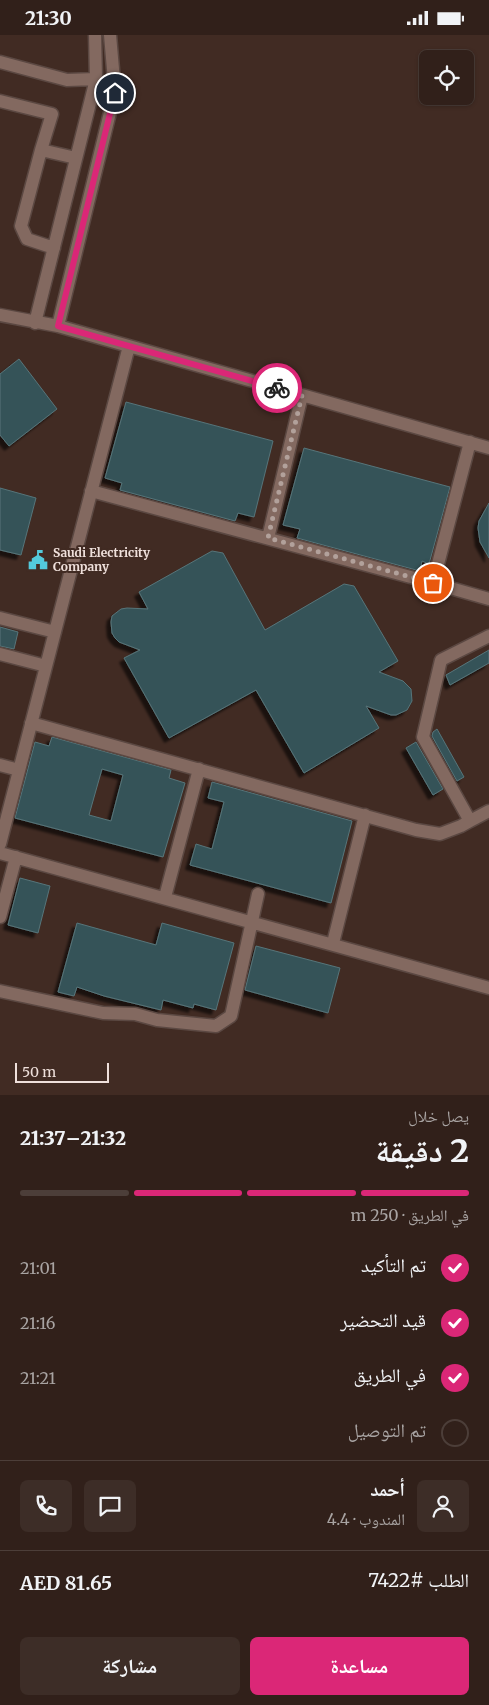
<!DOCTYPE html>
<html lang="ar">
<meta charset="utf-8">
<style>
body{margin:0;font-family:Merriweather,"Noto Naskh Arabic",serif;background:#3d2d27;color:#f1f3f6;direction:rtl;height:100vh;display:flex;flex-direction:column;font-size:19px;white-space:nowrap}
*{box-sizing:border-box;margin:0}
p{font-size:16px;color:#a8a3a2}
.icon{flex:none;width:28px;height:28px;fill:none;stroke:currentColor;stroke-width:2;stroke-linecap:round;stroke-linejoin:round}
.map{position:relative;height:1060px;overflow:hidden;direction:ltr}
.details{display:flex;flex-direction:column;background:#31201a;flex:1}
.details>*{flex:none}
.fabs{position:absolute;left:419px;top:15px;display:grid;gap:10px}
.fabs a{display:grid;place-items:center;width:55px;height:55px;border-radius:8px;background:#31201a;box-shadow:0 1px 4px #0004,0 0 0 1px #4c3e39;font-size:25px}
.scale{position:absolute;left:15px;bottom:12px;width:94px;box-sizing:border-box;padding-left:5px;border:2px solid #efe0db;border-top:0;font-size:14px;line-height:18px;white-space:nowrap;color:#efe0db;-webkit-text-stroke:4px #412b23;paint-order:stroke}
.pin{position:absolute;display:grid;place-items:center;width:42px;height:42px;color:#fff;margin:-21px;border:2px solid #fff;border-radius:50%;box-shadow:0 1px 5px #0007}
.courier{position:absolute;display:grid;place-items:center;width:50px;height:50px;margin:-25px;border:4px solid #db2777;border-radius:50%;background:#fff;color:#222;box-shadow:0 1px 6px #0007}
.overview em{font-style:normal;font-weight:800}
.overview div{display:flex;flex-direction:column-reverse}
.overview{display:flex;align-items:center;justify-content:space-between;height:85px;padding:0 20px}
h1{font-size:32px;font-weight:800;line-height:38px}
.bar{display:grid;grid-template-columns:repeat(4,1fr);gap:8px 5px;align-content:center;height:60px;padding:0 20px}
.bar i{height:6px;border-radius:4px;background:#4c3e39}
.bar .current{background:#db2777}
.bar p{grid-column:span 4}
.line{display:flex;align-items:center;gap:12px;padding:0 20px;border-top:1px solid #4c3e39}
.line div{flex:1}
.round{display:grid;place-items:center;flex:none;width:52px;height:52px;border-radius:8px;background:#3d2d27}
ol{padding:0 20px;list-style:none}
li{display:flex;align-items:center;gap:15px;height:55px}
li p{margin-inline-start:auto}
li .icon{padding:5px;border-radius:50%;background:#db2777;color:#fff;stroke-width:4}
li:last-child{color:#a8a3a2}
li i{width:28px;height:28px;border:2px solid #4c3e39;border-radius:50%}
.action{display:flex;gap:10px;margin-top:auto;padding:10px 20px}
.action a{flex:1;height:58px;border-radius:8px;background:#db2777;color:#fff;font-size:20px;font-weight:800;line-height:58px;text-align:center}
.action a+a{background:#3d2d27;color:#f1f3f6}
.status{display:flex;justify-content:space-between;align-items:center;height:35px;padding:0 25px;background:#31201a;direction:ltr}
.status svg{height:14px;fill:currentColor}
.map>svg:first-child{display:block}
</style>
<div class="status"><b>21:30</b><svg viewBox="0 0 49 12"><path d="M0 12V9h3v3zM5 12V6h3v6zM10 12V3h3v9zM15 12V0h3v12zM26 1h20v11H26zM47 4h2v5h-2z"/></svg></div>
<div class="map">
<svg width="489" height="1060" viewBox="0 0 489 1060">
<defs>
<filter id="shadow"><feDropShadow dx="-4.5" dy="4.5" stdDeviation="1" flood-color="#0009"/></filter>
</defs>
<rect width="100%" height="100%" fill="#412b23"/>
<path fill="#365358" stroke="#56757a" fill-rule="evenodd" filter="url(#shadow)" d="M19,324L57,374L9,411L0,400V339Z
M126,367L273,406L254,482L238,478L235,486L120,455L122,448L105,443Z
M304,413L450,452L429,529L422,526L420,536L297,503L300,494L283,490Z
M0,453L36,463L21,520L0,515Z
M489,468V523L480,507L478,493L479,486Z
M212,516L223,518L265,595L344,549L354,551L398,626L379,637L403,646L411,654L412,666L407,675L396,680H391L366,671L379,693L304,738L256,655L169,703L124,623L140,615L119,607L115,603L112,598L111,587L112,581L121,574L127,573L148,574L139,557Z
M0,592L18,597L14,614L0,611Z
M489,615V628L450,650L446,640Z
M437,694L464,742L457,746L432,701L433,697Z
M52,702L171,735L169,743L185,748L163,822L15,783L35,707L49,711ZM102,734L123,740L111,786L89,780Z
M416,707L443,754L433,760L406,713Z
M212,747L352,786L331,868L190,830L196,809L212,814L224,767L208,763Z
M20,843L50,851L38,898L8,890Z
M77,888L156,910L162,888L234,908L216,975L194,969L193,973L163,965L161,975L104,961L77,952L74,961L58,957Z
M256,911L340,933L328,978L245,955Z"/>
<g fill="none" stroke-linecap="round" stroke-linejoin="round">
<defs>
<path id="minor" d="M0,27L67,45L96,44
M0,66L52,79L41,115L76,123
M41,115L21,191L27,204L54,213
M0,280L58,291L489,413
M35,288L96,44L95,0
M58,291L115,57L110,0
M470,407L433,548L489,564
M91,456L433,548
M268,503L302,360
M0,583L55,597
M489,601L441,625L423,702L470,786L489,776
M0,619L46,631
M31,688L416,795L440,799L461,791L470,786
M0,730L19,735
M0,809L129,311
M0,818L489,953
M165,862L199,734
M0,882L16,822
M333,908L365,780
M0,956L103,978L135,979L157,985L216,991L231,981L258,859"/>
</defs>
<use href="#minor" stroke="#5b4842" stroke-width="15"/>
<use href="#minor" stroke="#836960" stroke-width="12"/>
</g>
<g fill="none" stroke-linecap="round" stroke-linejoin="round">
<path stroke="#b2a19b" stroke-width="5" stroke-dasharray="0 9" d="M277,353L302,360L268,503L433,548"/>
<path stroke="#db2777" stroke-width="6" d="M115,58L58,291L277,353"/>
</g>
<defs>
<symbol id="civic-bare" viewBox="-9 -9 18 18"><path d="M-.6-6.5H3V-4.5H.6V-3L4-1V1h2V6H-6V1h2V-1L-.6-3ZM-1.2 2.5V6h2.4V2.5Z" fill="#53cadc" stroke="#412b23" stroke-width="2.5" paint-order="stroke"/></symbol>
</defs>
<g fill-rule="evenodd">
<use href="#civic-bare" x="24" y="511" width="28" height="28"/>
</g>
<g text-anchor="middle" stroke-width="4" stroke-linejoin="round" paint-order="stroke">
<g font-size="12" font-weight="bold" fill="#efe0db" stroke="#412b23" text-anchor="start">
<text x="53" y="522">Saudi Electricity<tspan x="53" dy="14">Company</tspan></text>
</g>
</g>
</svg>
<div class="fabs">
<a><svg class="icon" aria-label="locate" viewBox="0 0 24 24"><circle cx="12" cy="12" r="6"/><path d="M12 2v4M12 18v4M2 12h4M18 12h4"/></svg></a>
</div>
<div class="scale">50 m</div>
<div class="pin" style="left:433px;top:548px;background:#ea580c"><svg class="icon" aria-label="bag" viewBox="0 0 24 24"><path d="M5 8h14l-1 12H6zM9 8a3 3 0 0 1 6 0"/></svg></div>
<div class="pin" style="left:115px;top:58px;background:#1f2937"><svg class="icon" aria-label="home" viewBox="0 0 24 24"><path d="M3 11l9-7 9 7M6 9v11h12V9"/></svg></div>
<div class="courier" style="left:277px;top:353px"><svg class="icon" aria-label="bike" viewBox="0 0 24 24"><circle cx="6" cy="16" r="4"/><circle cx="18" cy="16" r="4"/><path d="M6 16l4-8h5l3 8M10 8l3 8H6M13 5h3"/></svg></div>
</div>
<section class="details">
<div class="overview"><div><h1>2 دقيقة</h1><p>يصل خلال</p></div><em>21:32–21:37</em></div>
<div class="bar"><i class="current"></i><i class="current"></i><i class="current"></i><i></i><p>في الطريق · 250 m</p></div>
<ol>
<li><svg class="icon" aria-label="check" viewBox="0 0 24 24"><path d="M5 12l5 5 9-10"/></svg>تم التأكيد<p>21:01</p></li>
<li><svg class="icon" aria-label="check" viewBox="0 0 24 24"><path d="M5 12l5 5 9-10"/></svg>قيد التحضير<p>21:16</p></li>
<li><svg class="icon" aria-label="check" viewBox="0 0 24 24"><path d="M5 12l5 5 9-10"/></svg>في الطريق<p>21:21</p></li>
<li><i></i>تم التوصيل</li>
</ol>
<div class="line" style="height:90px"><a class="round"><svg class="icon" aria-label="person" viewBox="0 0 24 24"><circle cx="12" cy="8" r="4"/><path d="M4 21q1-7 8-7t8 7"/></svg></a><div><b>أحمد</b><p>المندوب · 4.4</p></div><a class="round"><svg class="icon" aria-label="chat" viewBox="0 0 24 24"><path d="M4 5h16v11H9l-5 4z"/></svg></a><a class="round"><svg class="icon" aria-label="phone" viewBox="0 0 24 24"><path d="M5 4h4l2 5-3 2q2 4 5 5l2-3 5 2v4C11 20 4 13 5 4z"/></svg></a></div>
<div class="line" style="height:65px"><div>الطلب #7422</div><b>AED 81.65</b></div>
<div class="action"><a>مساعدة</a><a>مشاركة</a></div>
</section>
